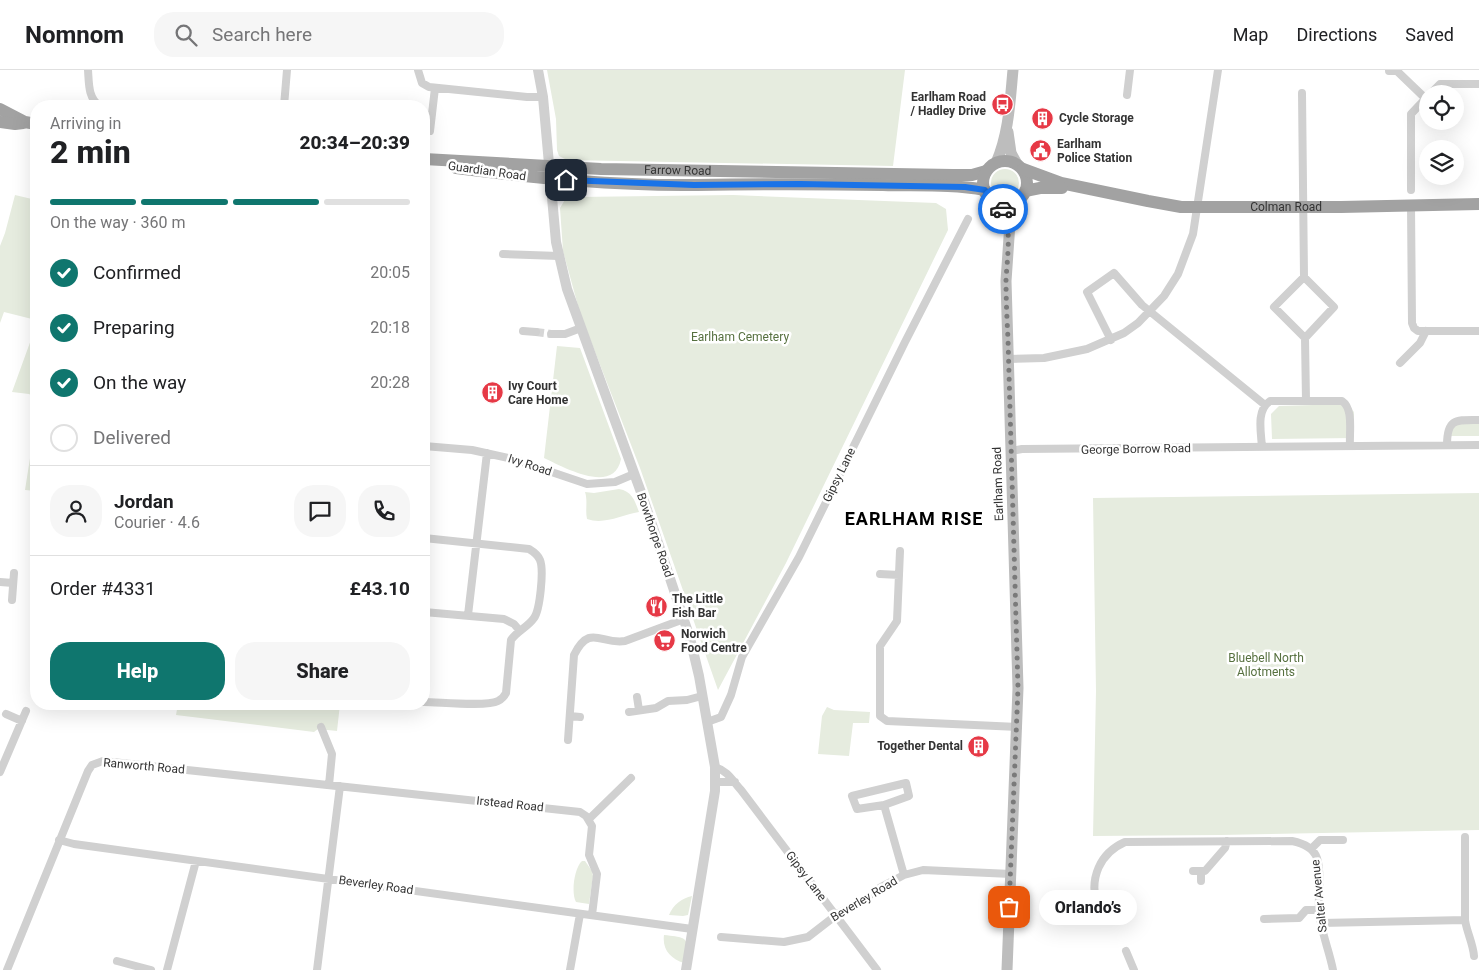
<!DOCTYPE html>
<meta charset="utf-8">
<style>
body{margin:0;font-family:Roboto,sans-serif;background:#f6f6f6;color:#202124;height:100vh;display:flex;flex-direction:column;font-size:19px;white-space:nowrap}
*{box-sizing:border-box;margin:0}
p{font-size:16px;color:#757577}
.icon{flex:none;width:28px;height:28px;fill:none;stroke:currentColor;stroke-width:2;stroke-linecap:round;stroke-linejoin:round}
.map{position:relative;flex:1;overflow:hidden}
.panel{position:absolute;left:30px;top:30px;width:400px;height:610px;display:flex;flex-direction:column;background:#fff;border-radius:20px;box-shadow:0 5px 20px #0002}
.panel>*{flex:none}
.fabs{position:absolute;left:1419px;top:15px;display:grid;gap:10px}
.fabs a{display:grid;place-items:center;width:45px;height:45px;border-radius:50%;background:#fff;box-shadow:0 5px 20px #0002;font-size:25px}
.pin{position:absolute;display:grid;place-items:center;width:42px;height:42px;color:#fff;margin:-21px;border-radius:10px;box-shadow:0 2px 8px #0006}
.courier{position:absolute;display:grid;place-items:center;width:50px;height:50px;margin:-25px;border:4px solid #1a73e8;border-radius:50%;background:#fff;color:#222;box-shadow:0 1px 6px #0007}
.bubble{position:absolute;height:35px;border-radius:18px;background:#fff;box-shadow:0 5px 20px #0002;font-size:16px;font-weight:800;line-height:35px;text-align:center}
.summary em{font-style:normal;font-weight:800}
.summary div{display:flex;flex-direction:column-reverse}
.summary{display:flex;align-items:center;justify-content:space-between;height:85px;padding:0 20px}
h1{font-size:32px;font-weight:800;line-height:38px}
.bar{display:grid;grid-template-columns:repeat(4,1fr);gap:8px 5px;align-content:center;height:60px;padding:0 20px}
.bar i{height:6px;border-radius:4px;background:#e0e0e0}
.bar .selected{background:#0f766e}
.bar p{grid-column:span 4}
.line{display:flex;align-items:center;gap:12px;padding:0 20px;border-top:1px solid #e0e0e0}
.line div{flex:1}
.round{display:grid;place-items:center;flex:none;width:52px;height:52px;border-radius:20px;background:#f6f6f6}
ol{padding:0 20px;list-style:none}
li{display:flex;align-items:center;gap:15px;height:55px}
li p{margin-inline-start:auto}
li .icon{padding:5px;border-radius:50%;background:#0f766e;color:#fff;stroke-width:4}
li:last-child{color:#757577}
li i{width:28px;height:28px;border:2px solid #e0e0e0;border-radius:50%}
.action{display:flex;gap:10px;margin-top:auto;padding:10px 20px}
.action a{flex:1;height:58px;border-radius:20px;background:#0f766e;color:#fff;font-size:20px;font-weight:800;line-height:58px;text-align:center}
.action a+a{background:#f6f6f6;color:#202124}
header{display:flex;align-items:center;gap:30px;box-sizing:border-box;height:70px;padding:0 25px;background:#fff;border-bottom:1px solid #e0e0e0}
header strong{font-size:24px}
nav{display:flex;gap:28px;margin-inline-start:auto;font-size:18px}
.search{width:350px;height:45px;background:#f6f6f6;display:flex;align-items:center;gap:12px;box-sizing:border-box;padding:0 18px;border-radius:20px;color:#757577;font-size:19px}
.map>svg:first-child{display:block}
</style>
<header>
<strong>Nomnom</strong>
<div class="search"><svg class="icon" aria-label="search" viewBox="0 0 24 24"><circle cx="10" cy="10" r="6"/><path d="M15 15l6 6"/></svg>Search here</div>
<nav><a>Map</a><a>Directions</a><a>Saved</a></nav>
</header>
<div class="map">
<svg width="1479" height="900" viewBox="0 0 1479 900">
<rect width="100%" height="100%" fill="#fff"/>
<path fill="#e6ecdf" d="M547,0H905L893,96L567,90L559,86L557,80L556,49Z
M991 113a14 14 0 1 1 28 0a14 14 0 1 1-28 0Z
M15,125L36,130V250L4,242L0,253V176L5,163Z
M733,125L936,133L946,139L948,160L786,493L718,620L640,398L580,243L563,181L560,138L566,128L578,127Z
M36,256V328L29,324L12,322Z
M557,276L580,278L621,389C614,425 565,398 544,388Z
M1347,334L1354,342V368L1272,369L1271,344L1279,336Z
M36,350V421L25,420Z
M1456,353H1479V366H1451L1453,356Z
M619,419C632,421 635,431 639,442C622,445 604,455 587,449C585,440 588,431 585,422L594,423Z
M1479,423V760L1220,765L1093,766L1096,621L1093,428Z
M178,634H340L337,661L318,659L314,662L176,645Z
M827,637L834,640L870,642L869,653H853L849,686L818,684L822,646Z
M582,791H585L592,801L593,806L589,834L576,832C571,824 574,798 582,791Z
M692,826L688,845L683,846L669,845C673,835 682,828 692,826Z
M664,865C691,868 688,868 684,893C671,889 662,880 664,865Z"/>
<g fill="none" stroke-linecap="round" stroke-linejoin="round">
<path stroke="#d6d6d6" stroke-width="8" stroke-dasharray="8 4" stroke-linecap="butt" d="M536,262L551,264"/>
<path stroke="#d0d0d0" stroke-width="8" d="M88,0C89,13 88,29 100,36
M418,0L422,13L429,17L527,27H543
M1389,1H1397L1425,28
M1302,23L1304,207
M1430,24L1440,14H1479
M1127,25L1130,0
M284,36L287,0
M424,60L430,61L435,18
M1411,120V44L1428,26
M1411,135L1412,253L1414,258L1418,261H1479
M503,184L559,186
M523,261L536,262
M551,264H565L581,258
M1305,268L1274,237L1304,207L1334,237L1305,268L1306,331
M1111,270L1087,222L1114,203L1142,235L1265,335
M1008,289L1044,288L1087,279L1124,263L1138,253L1164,226L1178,204L1193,164L1218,0
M1400,293L1420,273L1426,261
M1447,375C1447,348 1456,350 1479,350
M424,376L472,380L513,389L587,414L615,412L634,404
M1262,377C1261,362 1256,340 1270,331H1342C1354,339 1349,363 1350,376
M1011,381L1022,379L1479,375
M424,468L529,479C534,482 538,485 540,490C544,500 540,540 534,548C528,557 517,561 511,570L506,623C504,627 502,629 498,631C487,637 439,632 424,632
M900,481L897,551L880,576V646L887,651L1018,657
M880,504L899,505
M0,512L13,513
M12,530L14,503
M424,542L504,549L514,554L520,561
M468,545L487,383
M637,627L639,640
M629,642L656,638L668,631L687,630L702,626
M6,644L22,651
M570,646L580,647
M707,652L721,647L731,625L742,587L799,487L905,272L968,149
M321,657L332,684L329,715
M568,670L574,585C590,553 601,575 625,571L684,549
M715,697C728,701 732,710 741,720L877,900
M0,702L26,641
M716,712H735
M906,713L909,726L884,735L857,739L852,726Z
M884,735L904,805
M589,749L631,708
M59,770L74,774L692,859
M1311,779L1320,770H1343
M1193,801H1205L1225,778L1227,771
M1201,811V801
M1108,836L1097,835C1089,808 1100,783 1125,772L1292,771C1302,773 1313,777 1317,788C1322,803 1318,823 1319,839C1320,860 1329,879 1333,900
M1264,849L1299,848L1306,840H1319
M1465,850C1467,863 1473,873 1474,886
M1321,853L1465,850V767
M721,867L784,872L808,867L839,843L862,831L881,817L904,805L923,800L1011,804
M1126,881L1134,900
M117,891L151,900
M7,900L88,701L92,695L103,691L580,742L586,746L592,756L589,785L597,804L592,845
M167,900L196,791
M317,900L340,716
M570,900L580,844"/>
<path stroke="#d0d0d0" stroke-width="10" d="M538,0L543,27L556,172L567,219L642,425L690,568L699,606L715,697V721L686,900"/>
<path stroke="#bdbdbd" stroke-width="11" d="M1008,62L1011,83L1017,94
M996,93C1009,63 1010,31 1013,0
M997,133L1004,141L1006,157
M1007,900L1018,618L1006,211L1010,153L1022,127"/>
<g stroke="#a2a2a2" stroke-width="12">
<path d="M0,39L25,52L36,54"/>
<path d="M0,52L15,54L23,53"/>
<path id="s1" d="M424,89L601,99L953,105H972L986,101"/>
<circle cx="1005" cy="113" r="22"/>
<path d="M456,98C536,108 616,116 697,115C759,114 821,114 883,115C917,116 951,114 985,120"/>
<path id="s2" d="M1023,99L1061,113L1148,131L1181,137H1341L1479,134"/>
<path d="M1025,121L1040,118H1062"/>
</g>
</g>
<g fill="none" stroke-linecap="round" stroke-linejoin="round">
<path stroke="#7a7a7a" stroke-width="5" stroke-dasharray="0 9" d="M1003,139C1012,158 1007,190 1006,210C1006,230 1007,250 1008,269L1018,618L1009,837"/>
<path stroke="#1a73e8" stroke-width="6" d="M566,110L694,115L800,114L965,117L985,120C988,129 997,133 1003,139"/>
</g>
<defs>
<symbol id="bus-disc" viewBox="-11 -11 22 22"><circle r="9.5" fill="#e63946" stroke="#fff"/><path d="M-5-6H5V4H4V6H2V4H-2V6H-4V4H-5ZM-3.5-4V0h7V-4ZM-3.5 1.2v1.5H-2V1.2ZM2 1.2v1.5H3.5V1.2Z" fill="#fff"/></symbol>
<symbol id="building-disc" viewBox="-11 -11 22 22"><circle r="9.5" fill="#e63946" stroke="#fff"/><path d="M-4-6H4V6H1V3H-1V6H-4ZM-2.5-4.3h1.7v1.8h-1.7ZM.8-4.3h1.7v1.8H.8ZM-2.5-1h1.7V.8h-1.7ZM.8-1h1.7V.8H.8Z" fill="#fff"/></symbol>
<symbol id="civic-disc" viewBox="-11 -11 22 22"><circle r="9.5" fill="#e63946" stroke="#fff"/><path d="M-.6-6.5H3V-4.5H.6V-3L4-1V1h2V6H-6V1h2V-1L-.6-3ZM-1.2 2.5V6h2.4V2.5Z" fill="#fff"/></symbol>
<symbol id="restaurant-disc" viewBox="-11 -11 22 22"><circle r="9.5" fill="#e63946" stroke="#fff"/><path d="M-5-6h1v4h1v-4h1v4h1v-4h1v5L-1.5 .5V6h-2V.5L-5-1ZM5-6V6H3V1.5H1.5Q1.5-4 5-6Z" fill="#fff"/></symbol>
<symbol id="supermarket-disc" viewBox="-11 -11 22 22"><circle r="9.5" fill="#e63946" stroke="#fff"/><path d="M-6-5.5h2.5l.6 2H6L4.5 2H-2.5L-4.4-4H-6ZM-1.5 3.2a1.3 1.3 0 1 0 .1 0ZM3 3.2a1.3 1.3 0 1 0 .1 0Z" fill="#fff"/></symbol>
</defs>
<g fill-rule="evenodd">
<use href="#bus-disc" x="990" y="22" width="25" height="25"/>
<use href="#building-disc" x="1030" y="36" width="25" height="25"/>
<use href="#civic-disc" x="1028" y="68" width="25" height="25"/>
<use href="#building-disc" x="480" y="310" width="25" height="25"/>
<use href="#restaurant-disc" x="644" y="524" width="25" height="25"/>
<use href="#supermarket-disc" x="652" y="558" width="25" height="25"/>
<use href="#building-disc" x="966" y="664" width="25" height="25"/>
</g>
<g text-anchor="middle" stroke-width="5" stroke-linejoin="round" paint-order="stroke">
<g font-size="12" font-weight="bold" fill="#333" stroke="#fff" text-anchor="start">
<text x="986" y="31" text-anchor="end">Earlham Road<tspan x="986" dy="14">/ Hadley Drive</tspan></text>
<text x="1059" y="52">Cycle Storage</text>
<text x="1057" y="78">Earlham<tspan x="1057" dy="14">Police Station</tspan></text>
<text x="508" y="320">Ivy Court<tspan x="508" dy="14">Care Home</tspan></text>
<text x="672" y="533">The Little<tspan x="672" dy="14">Fish Bar</tspan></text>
<text x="681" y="568">Norwich<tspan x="681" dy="14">Food Centre</tspan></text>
<text x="963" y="680" text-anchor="end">Together Dental</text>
</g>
<g font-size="12" fill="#333" stroke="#fff">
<text transform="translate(487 101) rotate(8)" y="4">Guardian Road</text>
<text dy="4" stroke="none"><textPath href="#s1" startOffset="254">Farrow Road</textPath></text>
<text dy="4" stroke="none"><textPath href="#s2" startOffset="268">Colman Road</textPath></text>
<text transform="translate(1136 379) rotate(-1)" y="4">George Borrow Road</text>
<text transform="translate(530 395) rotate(18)" y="4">Ivy Road</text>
<text transform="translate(839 405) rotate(-64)" y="4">Gipsy Lane</text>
<text transform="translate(998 414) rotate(-92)" y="4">Earlham Road</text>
<text transform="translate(655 465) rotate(71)" y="4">Bowthorpe Road</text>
<text transform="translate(144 696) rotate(5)" y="4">Ranworth Road</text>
<text transform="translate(510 734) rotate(6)" y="4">Irstead Road</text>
<text transform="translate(806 806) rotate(53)" y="4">Gipsy Lane</text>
<text transform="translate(376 815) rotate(8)" y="4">Beverley Road</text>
<text transform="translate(1319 826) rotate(-96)" y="4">Salter Avenue</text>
<text transform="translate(864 829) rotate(-31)" y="4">Beverley Road</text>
</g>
<g font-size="12" fill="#56703f" stroke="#fff">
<text x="740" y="271">Earlham Cemetery</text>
<text x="1266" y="592">Bluebell North<tspan x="1266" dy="14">Allotments</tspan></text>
</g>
<g font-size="18" font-weight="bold" letter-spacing="1" fill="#000" stroke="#fff">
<text x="914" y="455">EARLHAM RISE</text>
</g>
</g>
</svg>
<div class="fabs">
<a><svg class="icon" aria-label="locate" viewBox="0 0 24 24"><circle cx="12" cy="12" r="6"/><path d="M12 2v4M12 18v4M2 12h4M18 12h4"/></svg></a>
<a><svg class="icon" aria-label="layers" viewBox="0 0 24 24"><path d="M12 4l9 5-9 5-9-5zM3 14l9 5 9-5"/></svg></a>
</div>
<div class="pin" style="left:1009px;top:837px;background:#ea580c"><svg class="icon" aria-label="bag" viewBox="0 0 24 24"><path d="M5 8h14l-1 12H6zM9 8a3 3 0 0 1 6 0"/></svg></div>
<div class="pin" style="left:566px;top:110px;background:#1f2937"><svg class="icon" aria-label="home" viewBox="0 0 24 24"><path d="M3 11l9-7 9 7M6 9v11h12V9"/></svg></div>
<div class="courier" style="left:1003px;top:139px"><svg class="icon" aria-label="car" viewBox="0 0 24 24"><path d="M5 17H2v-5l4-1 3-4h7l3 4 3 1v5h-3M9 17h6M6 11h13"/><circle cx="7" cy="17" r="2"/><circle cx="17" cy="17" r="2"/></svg></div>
<div class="bubble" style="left:1039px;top:820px;width:98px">Orlando’s</div>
<section class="panel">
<div class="summary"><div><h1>2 min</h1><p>Arriving in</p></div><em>20:34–20:39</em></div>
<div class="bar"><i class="selected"></i><i class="selected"></i><i class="selected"></i><i></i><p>On the way · 360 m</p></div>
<ol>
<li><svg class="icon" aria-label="check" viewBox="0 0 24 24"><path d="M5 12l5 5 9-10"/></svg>Confirmed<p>20:05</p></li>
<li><svg class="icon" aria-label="check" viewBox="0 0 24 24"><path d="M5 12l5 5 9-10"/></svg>Preparing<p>20:18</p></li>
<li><svg class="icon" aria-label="check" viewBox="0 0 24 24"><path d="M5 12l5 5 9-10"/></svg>On the way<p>20:28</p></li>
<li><i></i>Delivered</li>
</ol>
<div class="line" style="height:90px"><a class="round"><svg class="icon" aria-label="person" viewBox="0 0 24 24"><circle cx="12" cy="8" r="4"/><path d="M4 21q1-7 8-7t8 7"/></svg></a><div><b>Jordan</b><p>Courier · 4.6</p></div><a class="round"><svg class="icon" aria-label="chat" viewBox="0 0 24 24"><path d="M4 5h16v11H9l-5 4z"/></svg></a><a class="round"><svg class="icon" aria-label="phone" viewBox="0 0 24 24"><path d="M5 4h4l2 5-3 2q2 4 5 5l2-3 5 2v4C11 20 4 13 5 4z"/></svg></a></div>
<div class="line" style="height:65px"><div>Order #4331</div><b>£43.10</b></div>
<div class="action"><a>Help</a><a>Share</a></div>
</section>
</div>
